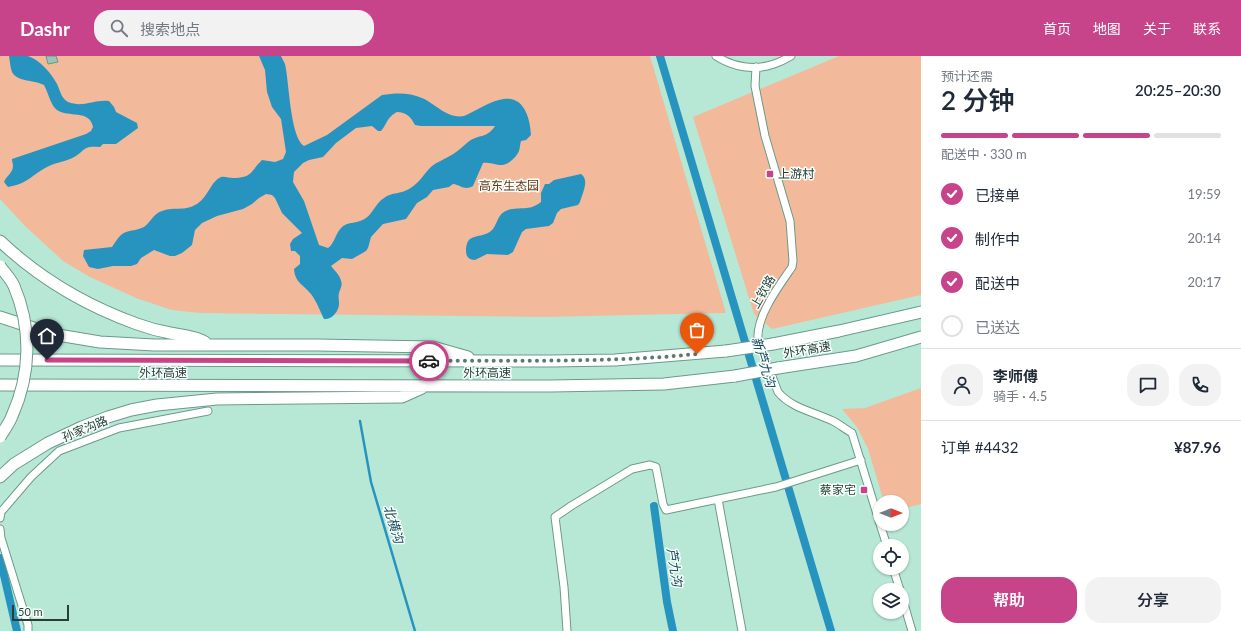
<!DOCTYPE html>
<html lang="zh">
<meta charset="utf-8">
<style>
body{margin:0;font-family:Lato,"Noto Sans SC",sans-serif;background:#f2f2f3;color:#1f2937;height:100vh;display:flex;flex-direction:column;font-size:15px;white-space:nowrap}
*{box-sizing:border-box;margin:0}
p{font-size:13px;color:#747a83}
.icon{flex:none;width:22px;height:22px;fill:none;stroke:currentColor;stroke-width:2;stroke-linecap:round;stroke-linejoin:round}
.map{position:relative;flex:1;overflow:hidden}
.panel{display:flex;flex-direction:column;background:#fff;width:320px}
.panel>*{flex:none}
.needle{width:26px;rotate:90deg}
.controls{position:absolute;left:873px;top:439px;display:grid;gap:8px}
.controls a{display:grid;place-items:center;width:36px;height:36px;border-radius:50%;background:#fff;box-shadow:0 1px 3px #0004;font-size:20px}
.scale{position:absolute;left:12px;bottom:10px;width:57px;box-sizing:border-box;padding-left:4px;border:2px solid #2a3e37;border-top:0;font-size:11px;line-height:14px;white-space:nowrap;color:#2a3e37;-webkit-text-stroke:3px #f5fffb;paint-order:stroke}
.pin{position:absolute;display:grid;place-items:center;width:34px;height:34px;color:#fff;margin:-41px -17px;border-radius:50% 50% 50% 0;rotate:-45deg;box-shadow:0 0 4px #0007}
.pin .icon{rotate:45deg}
.courier{position:absolute;display:grid;place-items:center;width:40px;height:40px;margin:-20px;border:3px solid #c7448a;border-radius:50%;background:#fff;color:#222;box-shadow:0 1px 5px #0007}
.headline em{font-style:normal;font-weight:600}
.headline div{display:flex;flex-direction:column-reverse}
.headline{display:flex;align-items:center;justify-content:space-between;height:68px;padding:0 20px}
h1{font-size:26px;font-weight:600;line-height:30px}
.bar{display:grid;grid-template-columns:repeat(4,1fr);gap:6px 4px;align-content:center;height:48px;padding:0 20px}
.bar i{height:5px;border-radius:3px;background:#e0e1e3}
.bar .active{background:#c7448a}
.bar p{grid-column:span 4}
.line{display:flex;align-items:center;gap:10px;padding:0 20px;border-top:1px solid #e0e1e3}
.line div{flex:1}
.round{display:grid;place-items:center;flex:none;width:42px;height:42px;border-radius:16px;background:#f2f2f3}
ol{padding:0 20px;list-style:none}
li{display:flex;align-items:center;gap:12px;height:44px}
li p{margin-inline-start:auto}
li .icon{padding:4px;border-radius:50%;background:#c7448a;color:#fff;stroke-width:4}
li:last-child{color:#747a83}
li i{width:22px;height:22px;border:2px solid #e0e1e3;border-radius:50%}
.cta{display:flex;gap:8px;margin-top:auto;padding:8px 20px}
.cta a{flex:1;height:46px;border-radius:16px;background:#c7448a;color:#fff;font-size:16px;font-weight:600;line-height:46px;text-align:center}
.cta a+a{background:#f2f2f3;color:#1f2937}
header{display:flex;align-items:center;gap:24px;box-sizing:border-box;height:56px;padding:0 20px;background:#c7448a;color:#fff}
header strong{font-size:19px}
nav{display:flex;gap:22px;margin-inline-start:auto;font-size:14px}
.search{width:280px;height:36px;background:#f2f2f3;display:flex;align-items:center;gap:10px;box-sizing:border-box;padding:0 14px;border-radius:16px;color:#747a83;font-size:15px}
main{display:flex;flex:1;min-height:0}
.map>svg:first-child{display:block}
</style>
<header>
<strong>Dashr</strong>
<div class="search"><svg class="icon" aria-label="search" viewBox="0 0 24 24"><circle cx="10" cy="10" r="6"/><path d="M15 15l6 6"/></svg>搜索地点</div>
<nav><a>首页</a><a>地图</a><a>关于</a><a>联系</a></nav>
</header>
<main>
<div class="map">
<svg width="921" height="575" viewBox="0 0 921 575">
<rect width="100%" height="100%" fill="#b7e8d6"/>
<path fill="#f2ba9a" d="M0,0H650L726,257L543,261L200,257L172,254L136,242L90,221L63,205L25,170L0,143Z
M839,0H921V239L772,273L754,258L693,61Z
M921,332V448L902,453V446H884L868,393L857,371L842,353L865,352Z"/>
<path fill="#2794c0" fill-rule="evenodd" d="M9,0C14,0 22,0 28,0C40,4 51,17 57,28C61,36 61,44 71,47C84,51 96,43 109,45L114,51L116,56L137,67L138,72L116,88H103L100,91C81,89 86,96 70,103C63,106 54,107 47,111C32,119 27,128 8,131L4,126C6,120 13,117 13,110C13,108 12,106 12,103L86,78L91,75L93,71C90,53 68,62 57,54C51,50 48,36 44,29C35,24 17,26 12,16C10,11 10,5 9,0Z
M259,0H281L285,8C289,24 290,82 304,90L327,79L382,39C395,37 409,36 422,42C436,48 447,63 464,60C476,55 487,47 499,44C523,37 530,60 531,79L526,84L521,85C520,88 520,92 519,95C516,102 507,110 499,109C493,108 488,106 483,107L473,130C464,135 461,129 453,128L449,131L433,134L427,141L417,147L406,163L383,168L371,181L368,192L366,195L352,203L342,202L331,210C334,214 340,219 341,225C343,229 340,233 339,237C338,241 339,243 339,246C340,254 332,264 324,263C320,255 317,246 311,238C304,229 295,227 294,213L300,208V200L295,195H291L290,188L293,183L302,177L282,157L275,142L272,139L266,138L259,142L252,148L243,153L217,160L202,167L195,174L192,189L182,197L175,200H170L154,194L141,202L137,208L131,210H113L98,213L89,211L83,200L84,194L112,191C116,185 120,178 126,176C132,174 138,174 144,171C151,166 153,158 162,155C176,150 183,156 197,148C208,141 211,125 221,121C225,120 229,122 233,122C253,121 249,117 262,104L275,106L283,103L286,96L281,63L272,51L267,36L265,14ZM397,56C406,56 411,61 415,69L421,70H495C487,83 478,78 468,86C462,91 456,97 448,101C443,104 437,106 432,110C424,117 420,127 409,133C401,138 392,136 384,142C376,147 373,157 366,162C359,168 347,165 341,172C335,178 335,187 328,192L319,189L304,145L293,126L294,116L303,107L309,104L323,101L336,87L356,72L372,70L378,75H381C388,67 386,62 397,56Z
M581,118C590,124 582,138 580,146L578,149L561,153L557,157L553,167L549,170L526,173L522,176L513,196L508,199L487,198L475,204C472,204 469,203 467,200C465,195 466,186 470,183C478,178 486,181 493,173C498,166 498,157 508,154C521,150 528,156 541,146V137L545,128H549L554,124Z"/>
<g fill="none" stroke-linecap="round" stroke-linejoin="round">
<path stroke="#2794c0" stroke-width="2.5" d="M360,365L371,426L415,575"/>
<path stroke="#2794c0" stroke-width="8" d="M660,0L831,575
M654,450L667,546L673,575
M0,502L17,575"/>
</g>
<path fill="#96c6b4" stroke="#699787" d="M46,0H56L58,6L48,8Z"/>
<g fill="none" stroke-linecap="round" stroke-linejoin="round">
<defs>
<path id="minor" d="M716,0C733,11 754,15 774,8C780,6 786,3 791,0
M756,11L755,30L765,80L790,165L793,205L792,211C779,230 756,260 758,284L778,336C791,352 814,356 833,365C839,368 845,373 852,377L880,468
M718,443L742,575
M0,462L1,456L31,421L59,395L119,372L208,355
M880,468L887,490
M0,473L1,482L28,569V575
M893,512L900,534
M902,541L912,575
M567,575L564,531L555,461L571,450L632,413L650,409L656,411L663,448L666,454L776,431L861,404"/>
<path id="highway" d="M0,185C39,222 87,250 137,268C148,272 159,275 170,277C181,279 195,280 205,286
M0,261L52,278L100,286L154,289H317L433,291L468,301
M773,288L839,275L921,256
M0,304L551,305L615,304L726,295
M778,312L856,300L921,281
M0,329L551,330L664,328L735,320
M0,421L14,408L48,387L82,371L108,361L131,354L157,349L217,343L402,341L422,332"/>
</defs>
<use href="#minor" stroke="#6c9a8a" stroke-width="9"/>
<use href="#highway" stroke="#6c9a8a" stroke-width="13"/>
<use href="#minor" stroke="#fff" stroke-width="7"/>
<use href="#highway" stroke="#fff" stroke-width="11"/>
<defs>
<path id="highway-bridge" d="M0,210C4,216 11,223 14,230C32,272 31,318 12,360C9,368 4,374 0,381
M726,295L773,288
M735,320L778,312"/>
</defs>
<use href="#highway-bridge" stroke="#6c9a8a" stroke-width="13" stroke-linecap="butt"/>
<use href="#highway-bridge" stroke="#fff" stroke-width="11"/>
</g>
<g fill="none" stroke-linecap="round" stroke-linejoin="round">
<path stroke="#5b7a6f" stroke-width="4" stroke-dasharray="0 7.2" d="M429,305C518,304 608,307 697,298"/>
<path stroke="#c7448a" stroke-width="5" d="M47,304L429,305"/>
</g>
<g fill="#c7448a" stroke="#f5fffb" stroke-width="1.5">
<rect x="766" y="114" width="8" height="8" rx="2"/>
<rect x="860" y="430" width="8" height="8" rx="2"/>
</g>
<g text-anchor="middle" stroke-width="3" stroke-linejoin="round" paint-order="stroke">
<g font-size="12" fill="#2a3e37" stroke="#f5fffb" text-anchor="start">
<text x="778" y="122">上游村</text>
<text x="856" y="438" text-anchor="end">蔡家宅</text>
</g>
<g font-size="12" fill="#6a3614" stroke="#f5fffb">
<text x="509" y="134">高东生态园</text>
</g>
<g font-size="12" fill="#2a3e37" stroke="#f5fffb">
<text transform="translate(763 236) rotate(-60)" y="4">上钦路</text>
<text transform="translate(807 294) rotate(-9)" y="4">外环高速</text>
<text x="163" y="321">外环高速</text>
<text x="487" y="321">外环高速</text>
<text transform="translate(85 373) rotate(-22)" y="4">孙家沟路</text>
</g>
<g font-size="13" font-style="italic" fill="#1e495c" stroke="#f5fffb">
<text transform="translate(764 306) rotate(73)" y="5">新芦九沟</text>
<text transform="translate(394 468) rotate(73)" y="5">北横沟</text>
<text transform="translate(675 511) rotate(81)" y="5">芦九沟</text>
</g>
</g>
</svg>
<div class="controls">
<a><svg class="needle" viewBox="-14 -14 28 28"><path d="M0-13l5 13h-10z" fill="#e53935"/><path d="M0 13l5-13h-10z" fill="#747a83"/></svg></a>
<a><svg class="icon" aria-label="locate" viewBox="0 0 24 24"><circle cx="12" cy="12" r="6"/><path d="M12 2v4M12 18v4M2 12h4M18 12h4"/></svg></a>
<a><svg class="icon" aria-label="layers" viewBox="0 0 24 24"><path d="M12 4l9 5-9 5-9-5zM3 14l9 5 9-5"/></svg></a>
</div>
<div class="scale">50 m</div>
<div class="pin" style="left:697px;top:298px;background:#ea580c"><svg class="icon" aria-label="bag" viewBox="0 0 24 24"><path d="M5 8h14l-1 12H6zM9 8a3 3 0 0 1 6 0"/></svg></div>
<div class="pin" style="left:47px;top:304px;background:#1f2937"><svg class="icon" aria-label="home" viewBox="0 0 24 24"><path d="M3 11l9-7 9 7M6 9v11h12V9"/></svg></div>
<div class="courier" style="left:429px;top:305px"><svg class="icon" aria-label="car" viewBox="0 0 24 24"><path d="M5 17H2v-5l4-1 3-4h7l3 4 3 1v5h-3M9 17h6M6 11h13"/><circle cx="7" cy="17" r="2"/><circle cx="17" cy="17" r="2"/></svg></div>
</div>
<section class="panel">
<div class="headline"><div><h1>2 分钟</h1><p>预计还需</p></div><em>20:25–20:30</em></div>
<div class="bar"><i class="active"></i><i class="active"></i><i class="active"></i><i></i><p>配送中 · 330 m</p></div>
<ol>
<li><svg class="icon" aria-label="check" viewBox="0 0 24 24"><path d="M5 12l5 5 9-10"/></svg>已接单<p>19:59</p></li>
<li><svg class="icon" aria-label="check" viewBox="0 0 24 24"><path d="M5 12l5 5 9-10"/></svg>制作中<p>20:14</p></li>
<li><svg class="icon" aria-label="check" viewBox="0 0 24 24"><path d="M5 12l5 5 9-10"/></svg>配送中<p>20:17</p></li>
<li><i></i>已送达</li>
</ol>
<div class="line" style="height:72px"><a class="round"><svg class="icon" aria-label="person" viewBox="0 0 24 24"><circle cx="12" cy="8" r="4"/><path d="M4 21q1-7 8-7t8 7"/></svg></a><div><b>李师傅</b><p>骑手 · 4.5</p></div><a class="round"><svg class="icon" aria-label="chat" viewBox="0 0 24 24"><path d="M4 5h16v11H9l-5 4z"/></svg></a><a class="round"><svg class="icon" aria-label="phone" viewBox="0 0 24 24"><path d="M5 4h4l2 5-3 2q2 4 5 5l2-3 5 2v4C11 20 4 13 5 4z"/></svg></a></div>
<div class="line" style="height:52px"><div>订单 #4432</div><b>¥87.96</b></div>
<div class="cta"><a>帮助</a><a>分享</a></div>
</section>
</main>
